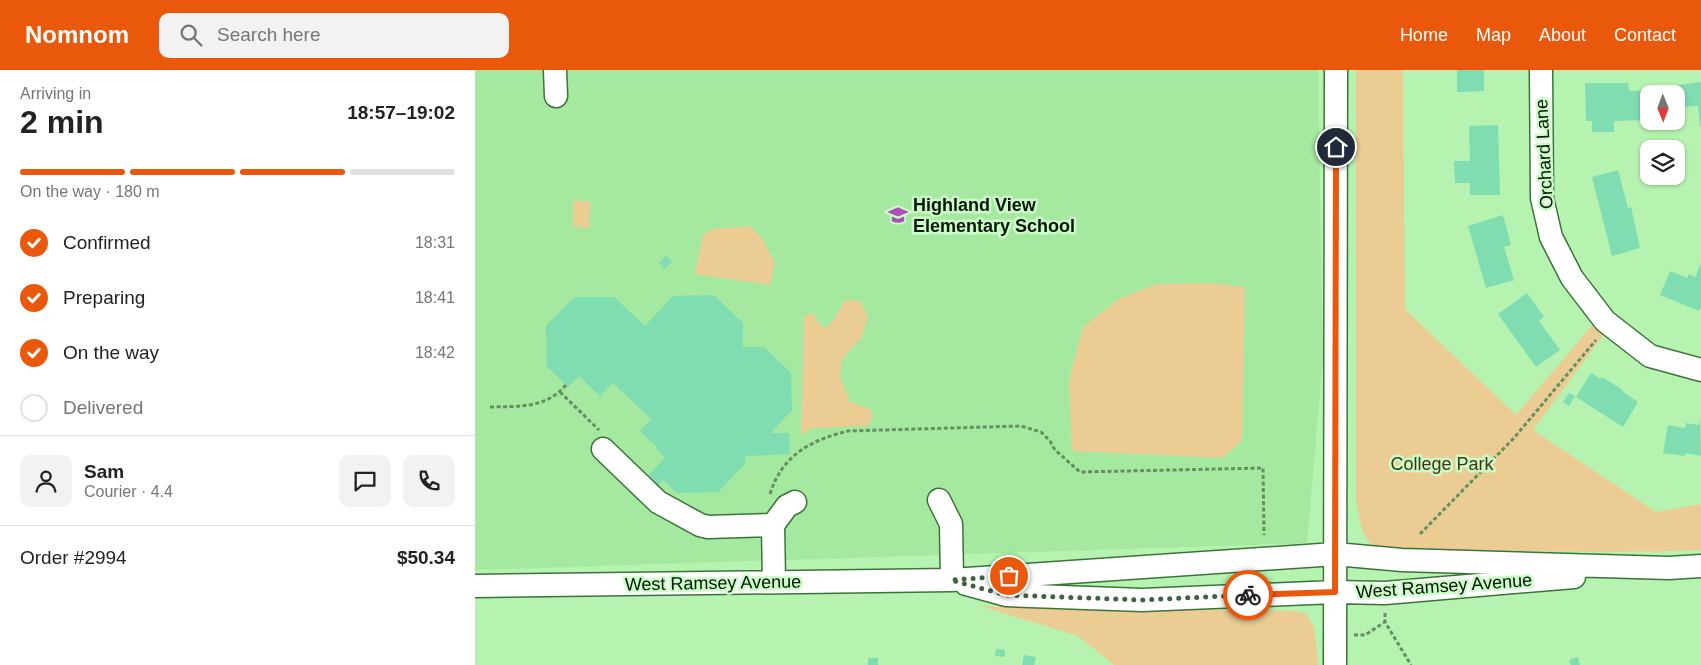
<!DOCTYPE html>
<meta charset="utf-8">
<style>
body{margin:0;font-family:Helvetica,sans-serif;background:#f2f2f2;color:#222;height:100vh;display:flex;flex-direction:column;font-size:19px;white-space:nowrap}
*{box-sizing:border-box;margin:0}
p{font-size:16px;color:#767676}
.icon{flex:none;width:28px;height:28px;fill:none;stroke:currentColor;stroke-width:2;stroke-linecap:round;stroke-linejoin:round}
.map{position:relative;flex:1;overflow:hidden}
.details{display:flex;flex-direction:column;background:#fff;width:475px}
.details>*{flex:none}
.needle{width:32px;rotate:179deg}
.fabs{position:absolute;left:1165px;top:15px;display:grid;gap:10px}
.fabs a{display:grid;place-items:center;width:45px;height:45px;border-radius:10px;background:#fff;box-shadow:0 1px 4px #0004;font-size:25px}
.pin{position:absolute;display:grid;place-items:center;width:42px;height:42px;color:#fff;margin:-21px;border:2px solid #fff;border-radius:50%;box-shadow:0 1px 5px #0007}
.courier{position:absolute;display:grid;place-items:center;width:50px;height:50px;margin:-25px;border:4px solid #ea580c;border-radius:50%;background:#fff;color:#222;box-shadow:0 1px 6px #0007}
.head em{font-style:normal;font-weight:700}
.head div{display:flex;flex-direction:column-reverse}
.head{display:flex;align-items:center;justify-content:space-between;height:85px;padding:0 20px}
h1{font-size:32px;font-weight:700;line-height:38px}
.bar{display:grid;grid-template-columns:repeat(4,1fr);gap:8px 5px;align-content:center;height:60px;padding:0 20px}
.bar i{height:6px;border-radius:4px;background:#e0e0e0}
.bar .selected{background:#ea580c}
.bar p{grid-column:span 4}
.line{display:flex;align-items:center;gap:12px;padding:0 20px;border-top:1px solid #e0e0e0}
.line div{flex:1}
.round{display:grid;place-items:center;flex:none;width:52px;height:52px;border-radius:10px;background:#f2f2f2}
ol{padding:0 20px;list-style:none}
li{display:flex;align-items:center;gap:15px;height:55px}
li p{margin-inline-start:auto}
li .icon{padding:5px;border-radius:50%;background:#ea580c;color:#fff;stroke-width:4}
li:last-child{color:#767676}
li i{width:28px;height:28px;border:2px solid #e0e0e0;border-radius:50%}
header{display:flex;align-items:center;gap:30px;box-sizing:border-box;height:70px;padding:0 25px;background:#ea580c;color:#fff}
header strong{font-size:24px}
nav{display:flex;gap:28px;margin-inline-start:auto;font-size:18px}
.search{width:350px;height:45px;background:#f2f2f2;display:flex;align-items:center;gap:12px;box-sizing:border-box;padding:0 18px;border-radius:10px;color:#767676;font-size:19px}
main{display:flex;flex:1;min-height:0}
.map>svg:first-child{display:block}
</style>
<header>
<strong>Nomnom</strong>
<div class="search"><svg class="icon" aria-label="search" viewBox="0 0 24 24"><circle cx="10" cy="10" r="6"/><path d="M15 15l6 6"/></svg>Search here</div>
<nav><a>Home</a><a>Map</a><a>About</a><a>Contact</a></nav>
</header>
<main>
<section class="details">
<div class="head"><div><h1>2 min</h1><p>Arriving in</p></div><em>18:57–19:02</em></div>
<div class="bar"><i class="selected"></i><i class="selected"></i><i class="selected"></i><i></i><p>On the way · 180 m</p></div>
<ol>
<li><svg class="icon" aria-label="check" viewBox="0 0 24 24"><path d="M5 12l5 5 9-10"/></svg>Confirmed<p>18:31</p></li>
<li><svg class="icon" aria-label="check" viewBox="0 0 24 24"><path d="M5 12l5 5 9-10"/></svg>Preparing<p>18:41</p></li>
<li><svg class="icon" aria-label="check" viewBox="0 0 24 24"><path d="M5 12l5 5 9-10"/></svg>On the way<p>18:42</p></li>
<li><i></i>Delivered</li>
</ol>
<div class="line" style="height:90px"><a class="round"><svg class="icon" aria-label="person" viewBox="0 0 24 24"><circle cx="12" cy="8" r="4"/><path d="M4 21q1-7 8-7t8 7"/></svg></a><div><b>Sam</b><p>Courier · 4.4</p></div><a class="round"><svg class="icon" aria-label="chat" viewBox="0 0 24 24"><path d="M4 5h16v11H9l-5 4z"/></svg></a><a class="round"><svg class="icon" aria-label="phone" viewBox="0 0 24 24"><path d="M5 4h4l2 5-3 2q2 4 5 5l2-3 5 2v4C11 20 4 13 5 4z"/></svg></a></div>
<div class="line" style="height:65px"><div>Order #2994</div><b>$50.34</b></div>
</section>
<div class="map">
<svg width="1226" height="595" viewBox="0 0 1226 595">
<rect width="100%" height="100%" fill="#b6f3b1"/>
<path fill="#a5e8a0" d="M0,0H843L848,289L832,473L0,500Z"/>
<path fill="#ebcd94" d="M881,0H928L930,239L1041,345L1120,252L1130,263L1058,360L1181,442L1226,434V480C1140,484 1054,481 968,479C947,479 919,486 900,476C886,469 884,446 881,432Z
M98,130L115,132L114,158L98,157Z
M275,156L286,167L300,193L295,215L220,204L228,165L238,159Z
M734,213L770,217L767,370L748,388L597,381L594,311L608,257L644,229L682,214Z
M370,230L385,231L393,246L387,267L367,289L365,306L375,332L395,339L398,346L393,356L336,358L326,366L329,245L339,244L344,254L352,258L360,248Z
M505,536L821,541L831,544L839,557L843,595H639L603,566Z"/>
<path fill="#80dcb1" d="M982,0H1009V21L982,22Z
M1226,12V56H1225L1223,36L1205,37L1203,15Z
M1110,13H1153L1154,21L1180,20V24H1174V50L1139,51V62H1117V51H1111Z
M1023,55L1025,125H995V113H980L979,91H995L994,56Z
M1143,100L1153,138L1156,137L1165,178L1137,186L1117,107Z
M1028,145L1036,175L1029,177L1039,210L1011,218L993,156Z
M191,185L197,192L190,199L184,193Z
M1226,193V239L1224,238V241L1185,225L1195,201L1212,208L1214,204L1220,207Z
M1052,223L1069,247L1064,251L1085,280L1061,297L1023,244Z
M239,225L268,253V277H289L316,303L317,340L296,363H314L315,384L270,386V394L243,422L202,423L188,410L181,417L171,408L190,388L181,379L183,378L165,361L176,349L138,313L125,326L104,306L93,317L72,297L71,256L99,227H139L170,256L198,226Z
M1116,303L1126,309L1127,307L1148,320L1147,321L1163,332L1148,357L1101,327Z
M1094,323L1100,326L1094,336L1088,332Z
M1225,349L1226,386L1210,383V386L1188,383L1193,355L1210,358L1211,353L1224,355Z
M521,579L530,580V587L520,586Z
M549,585L561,587L559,595H547Z
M1103,587L1105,595H1096L1094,590Z
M393,588H403V595H393Z"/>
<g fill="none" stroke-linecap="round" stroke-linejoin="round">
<defs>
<path id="minor" d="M80,0L81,26
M1066,0L1067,128L1076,167L1097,208L1130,251L1175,286L1226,300
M128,379L183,432L225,455L233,457L298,455
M464,430L476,454L477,510
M299,512L298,455L312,436L320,432
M491,514L531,525L667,530L860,522L910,523L1099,507
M0,516L477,510L860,484L927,490L1194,498L1226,496
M860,595L861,0"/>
</defs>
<use href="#minor" stroke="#3b7438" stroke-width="25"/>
<path stroke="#648f62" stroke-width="3" stroke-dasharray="4 2.5" stroke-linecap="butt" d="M85,322L124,360
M15,337C44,336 70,339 91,315
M295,424C307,385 336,370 373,361L546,356L566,362L575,371L580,380L605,402L788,398L789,465
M945,464L1039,368L1121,270
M910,543V552L936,595
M879,565H890L910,552"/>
<use href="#minor" stroke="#fff" stroke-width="22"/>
</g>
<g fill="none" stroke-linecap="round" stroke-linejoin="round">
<path stroke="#40623f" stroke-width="5" stroke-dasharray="0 9" d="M534,506L476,510L531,525L667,530L773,525"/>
<path stroke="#ea580c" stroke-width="6" d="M773,525L860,522L861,77"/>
</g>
<defs>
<symbol id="school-bare" viewBox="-9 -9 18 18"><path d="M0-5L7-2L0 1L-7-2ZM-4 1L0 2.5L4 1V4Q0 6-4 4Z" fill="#ad50ba" stroke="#ccfdc8" stroke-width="2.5" paint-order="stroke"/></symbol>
</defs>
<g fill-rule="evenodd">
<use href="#school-bare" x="409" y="131" width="28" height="28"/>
</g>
<g text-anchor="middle" stroke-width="5" stroke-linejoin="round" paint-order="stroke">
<g font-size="18" fill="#011401" stroke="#ccfdc8">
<text transform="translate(1069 84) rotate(-93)" y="6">Orchard Lane</text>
<text transform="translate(238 513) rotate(-1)" y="6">West Ramsey Avenue</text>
<text transform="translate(969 516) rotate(-4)" y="6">West Ramsey Avenue</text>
</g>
<g font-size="18" font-weight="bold" fill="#011401" stroke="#ccfdc8" text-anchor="start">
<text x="438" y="141">Highland View<tspan x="438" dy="21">Elementary School</tspan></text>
</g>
<g font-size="18" fill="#433312" stroke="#ccfdc8">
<text x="967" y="400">College Park</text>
</g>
</g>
</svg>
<div class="fabs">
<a><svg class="needle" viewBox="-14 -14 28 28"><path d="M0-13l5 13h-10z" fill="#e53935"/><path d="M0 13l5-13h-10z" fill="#767676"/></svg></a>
<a><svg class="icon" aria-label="layers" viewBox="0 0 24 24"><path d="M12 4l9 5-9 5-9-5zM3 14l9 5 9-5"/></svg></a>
</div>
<div class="pin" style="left:534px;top:506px;background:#ea580c"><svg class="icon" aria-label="bag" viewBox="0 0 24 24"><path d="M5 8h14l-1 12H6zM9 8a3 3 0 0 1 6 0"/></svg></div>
<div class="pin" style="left:861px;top:77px;background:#1f2937"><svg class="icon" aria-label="home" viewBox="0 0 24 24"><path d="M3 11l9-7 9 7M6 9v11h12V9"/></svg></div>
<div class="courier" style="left:773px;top:525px"><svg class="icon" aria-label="bike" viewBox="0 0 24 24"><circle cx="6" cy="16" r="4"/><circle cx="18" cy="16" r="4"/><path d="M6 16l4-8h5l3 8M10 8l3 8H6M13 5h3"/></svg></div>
</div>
</main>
